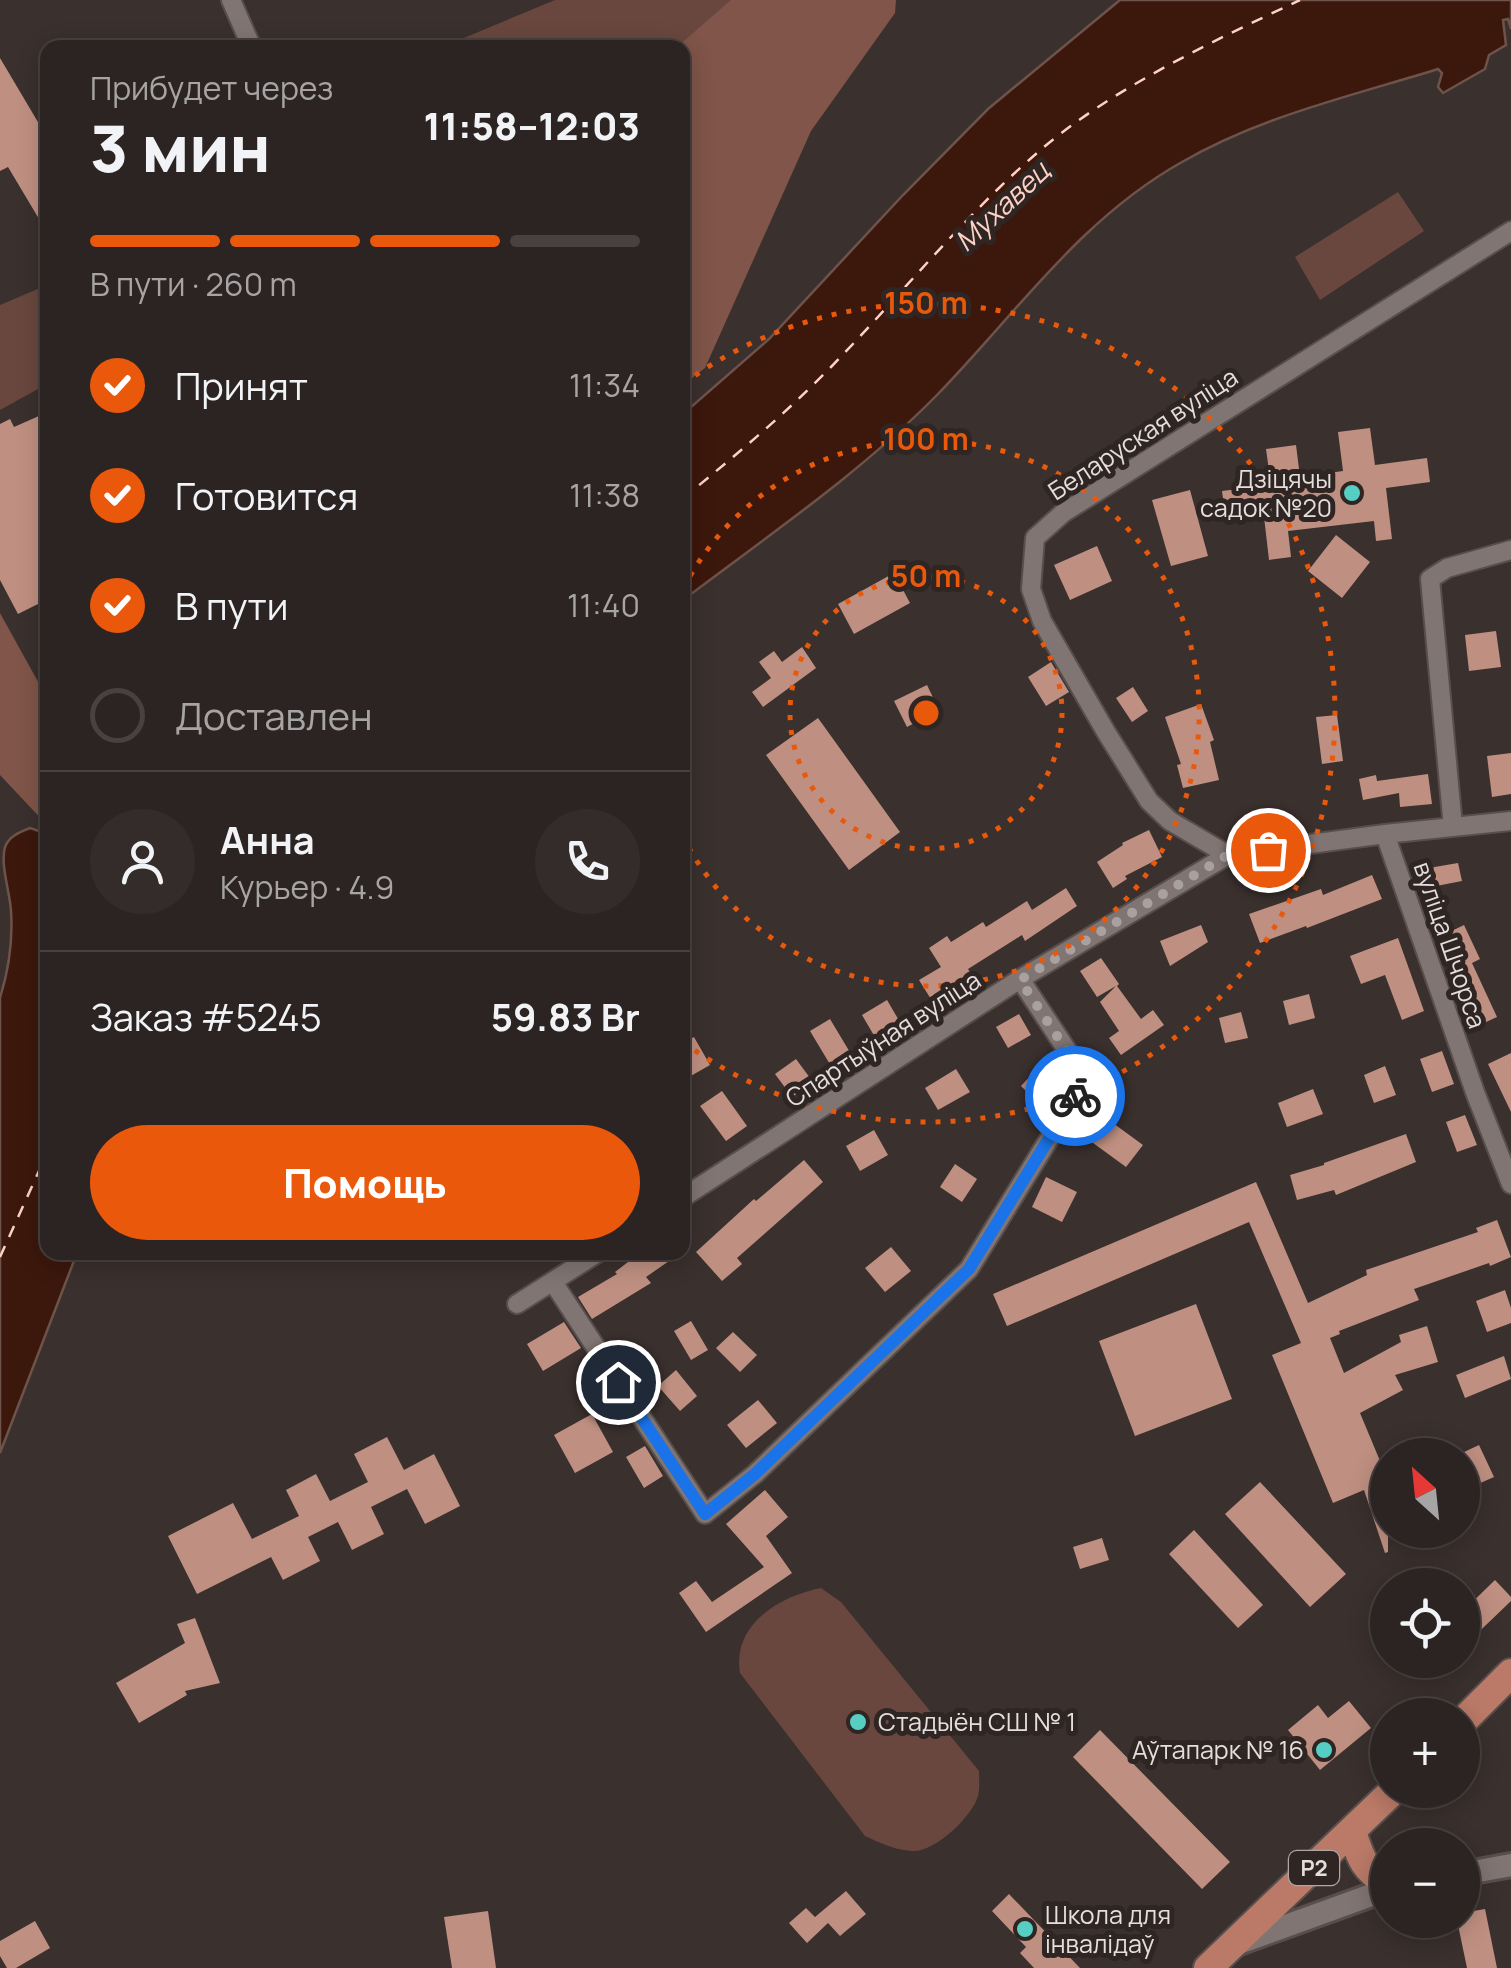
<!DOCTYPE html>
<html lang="ru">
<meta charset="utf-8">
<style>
body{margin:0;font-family:Manrope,sans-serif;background:#342c2a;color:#f1f3f6;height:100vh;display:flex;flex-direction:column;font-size:38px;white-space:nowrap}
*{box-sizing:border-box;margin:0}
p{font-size:32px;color:#a6a4a5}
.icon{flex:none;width:55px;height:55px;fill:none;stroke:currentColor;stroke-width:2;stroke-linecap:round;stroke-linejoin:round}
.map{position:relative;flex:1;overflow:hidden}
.sheet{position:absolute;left:40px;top:40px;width:650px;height:1220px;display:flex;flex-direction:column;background:#2c2422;border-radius:20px;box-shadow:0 5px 25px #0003,0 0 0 2px #484140}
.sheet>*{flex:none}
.needle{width:65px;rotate:333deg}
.controls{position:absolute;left:1370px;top:1438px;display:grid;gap:20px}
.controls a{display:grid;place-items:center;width:110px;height:110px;border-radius:50%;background:#2c2422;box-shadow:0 5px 25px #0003,0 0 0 2px #484140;font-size:50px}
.pin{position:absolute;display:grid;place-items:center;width:85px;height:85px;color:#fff;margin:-42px;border:5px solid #fff;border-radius:50%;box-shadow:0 2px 10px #0007}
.courier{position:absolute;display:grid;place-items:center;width:100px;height:100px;margin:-50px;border:8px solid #1a73e8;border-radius:50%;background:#fff;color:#222;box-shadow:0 2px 12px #0007}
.overview em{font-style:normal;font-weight:800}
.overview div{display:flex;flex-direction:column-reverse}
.overview{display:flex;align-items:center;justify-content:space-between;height:170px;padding:0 50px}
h1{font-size:65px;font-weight:800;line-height:75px}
.bar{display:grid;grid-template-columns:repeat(4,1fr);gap:15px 10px;align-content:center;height:120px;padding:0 50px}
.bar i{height:12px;border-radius:8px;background:#484140}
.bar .current{background:#ea580c}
.bar p{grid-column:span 4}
.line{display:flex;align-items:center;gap:25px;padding:0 50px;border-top:2px solid #484140}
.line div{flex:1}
.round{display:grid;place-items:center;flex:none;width:105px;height:105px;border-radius:52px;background:#342c2a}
ol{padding:0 50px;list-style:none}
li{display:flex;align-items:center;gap:30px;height:110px}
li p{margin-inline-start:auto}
li .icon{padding:10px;border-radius:50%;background:#ea580c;color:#fff;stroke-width:4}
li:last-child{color:#a6a4a5}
li i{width:55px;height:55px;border:5px solid #484140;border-radius:50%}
.primary-button{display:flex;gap:20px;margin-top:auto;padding:20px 50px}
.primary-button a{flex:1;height:115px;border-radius:60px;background:#ea580c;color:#fff;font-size:40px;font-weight:800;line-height:115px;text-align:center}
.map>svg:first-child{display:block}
</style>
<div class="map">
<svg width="1511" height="1968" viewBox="0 0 1511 1968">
<rect width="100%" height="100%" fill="#3a302e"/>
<path fill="#69473e" d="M555,0H733L679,47L440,48Z
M1398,192L1424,231L1320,300L1295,257Z
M47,285V384L0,410V305Z
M821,1588L841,1602L979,1771C979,1779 980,1788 978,1796C972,1817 934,1853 912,1851C895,1850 880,1843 865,1836L740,1673C732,1624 780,1596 821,1588Z"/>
<path fill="#815549" d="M731,0H896L895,13L811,131L705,368L683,385L682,48L677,47Z
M0,613L47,698V825L0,775Z"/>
<path fill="#3c170c" stroke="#6e534a" stroke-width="2.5" d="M1120,0H1511V29L1508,19L1503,20L1506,45L1489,55L1485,69L1443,93L1438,87L1442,73L1438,69C1351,96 1262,116 1182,162C1080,219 1016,314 936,396C860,473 769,535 683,600V414L769,339L903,195L988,109Z
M30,828L39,831L48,843V1252L77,1253L0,1453V998C9,969 13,941 11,911C10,892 0,865 5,847C9,836 20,832 30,828Z"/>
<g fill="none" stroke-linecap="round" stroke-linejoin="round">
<path stroke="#ffd1c4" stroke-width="2.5" stroke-dasharray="12 10" stroke-linecap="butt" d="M682,499C734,457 784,415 831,367C900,296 962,218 1037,153C1109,90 1213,41 1300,0
M0,1257L48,1151"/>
</g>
<path fill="#bf9082" d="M0,58L48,139V147L41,151L48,163V234L8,167L0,171Z
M48,412V599L18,614L0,580V424L10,419L14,427Z
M1370,428L1375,465L1427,458L1430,482L1386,488L1392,539L1376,541L1374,521L1288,531L1291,557L1269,560L1263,508L1225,513L1222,491L1271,485L1266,449L1296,445L1300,477L1343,471L1338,432Z
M1190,490L1208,556L1171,566L1152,500Z
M1336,535L1370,562L1342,598L1308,571Z
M1097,546L1112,581L1070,600L1054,565Z
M894,573L910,603L854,634L838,604Z
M1496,631L1501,667L1469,671L1465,635Z
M802,647L816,668L763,707L752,692L771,678L759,662L774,651L782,662Z
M1051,662L1069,692L1046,706L1028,677Z
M927,685L939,710L907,727L894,701Z
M1133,687L1148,711L1132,722L1116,698Z
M1201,704L1214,740L1210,742L1219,780L1183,788L1177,765L1181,764L1165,717Z
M1337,715L1343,761L1322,764L1316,717Z
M818,718L900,832L849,870L766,755Z
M1511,753V794L1492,797L1487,756Z
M1428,774L1432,804L1400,807L1399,793L1363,800L1359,779L1376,775L1377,781Z
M1149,830L1162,857L1125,876L1127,879L1113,888L1097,862L1123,845L1122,843Z
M1458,863L1462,881L1421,889L1417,870Z
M1372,875L1382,899L1307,928L1306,926L1260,943L1249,914L1321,889L1323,895Z
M1066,888L1077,906L1025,941L1022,935L968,969L974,979L953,992L958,1000L939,1012L919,980L941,967L929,948L947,936L951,942L983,922L986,927L1027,901L1032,910Z
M1201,925L1208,942L1170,966L1160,941Z
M1464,925L1480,959L1472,963L1497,1017L1471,1029L1455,994L1464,990L1439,937Z
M1398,938L1424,1011L1402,1020L1385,975L1361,984L1350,956Z
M1101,958L1119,984L1117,986L1141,1019L1153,1010L1164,1025L1121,1055L1109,1038L1119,1031L1100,1002L1116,986L1097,997L1080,971Z
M1309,994L1315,1018L1289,1025L1283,1001Z
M887,1000L904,1029L879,1044L862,1015Z
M1241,1012L1248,1038L1225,1043L1219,1018Z
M1019,1014L1031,1035L1008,1048L996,1027Z
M830,1019L851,1054L831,1066L810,1031Z
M694,1037L710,1065L689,1077L682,1067V1044Z
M1442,1051L1454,1084L1432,1092L1420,1059Z
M1511,1053V1112L1488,1064Z
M1050,1055L1063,1067L1071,1079L1043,1108L1021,1086Z
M796,1059L813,1082L792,1097L775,1074Z
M1385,1066L1396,1095L1374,1103L1364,1075Z
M956,1069L970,1092L938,1110L925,1088Z
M1313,1089L1323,1114L1287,1127L1278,1103Z
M722,1091L747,1126L726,1141L700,1106Z
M1465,1115L1477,1145L1457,1152L1446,1122Z
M1106,1118L1143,1145L1126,1167L1089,1140Z
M874,1130L888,1155L860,1171L846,1146Z
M1406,1134L1416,1162L1336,1195L1334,1190L1297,1200L1290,1175L1324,1165V1163Z
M804,1160L823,1182L737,1258L742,1264L722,1281L696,1252L754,1199L756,1201Z
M955,1164L977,1179L962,1202L940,1187Z
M1046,1177L1077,1192L1062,1222L1032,1207Z
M1256,1182L1308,1303L1367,1275L1366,1270L1478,1232L1476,1228L1497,1220L1511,1257L1490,1266L1489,1263L1414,1289L1419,1300L1339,1331L1340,1334L1330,1338L1344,1373L1401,1342L1399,1335L1427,1326L1438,1362L1395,1375L1403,1390L1360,1413L1388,1480V1552L1385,1553L1364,1490L1333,1503L1272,1355L1301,1343L1249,1222L1007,1326L993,1294Z
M891,1247L911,1271L885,1292L865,1268Z
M641,1252H682L646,1277L651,1283L592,1319L578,1297L617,1274L615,1272Z
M1505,1290L1511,1308V1323L1487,1332L1476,1301Z
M1196,1304L1232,1399L1135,1436L1099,1341Z
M691,1321L708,1350L691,1360L674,1331Z
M564,1322L581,1348L543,1371L527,1344Z
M733,1332L757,1355L740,1372L716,1348Z
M1504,1356L1511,1379L1465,1398L1456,1375Z
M676,1370L697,1396L680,1411L658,1386Z
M758,1400L777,1423L746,1448L727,1425Z
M592,1414L613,1452L575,1473L554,1435Z
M387,1437L404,1470L434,1454L460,1506L425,1524L407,1489L371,1507L384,1534L352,1550L338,1522L308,1537L320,1561L283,1580L271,1557L197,1594L168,1536L233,1503L252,1539L299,1516L286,1490L316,1474L330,1501L368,1482L354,1454Z
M1479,1445L1494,1477L1469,1488L1462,1474V1453Z
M645,1446L663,1476L644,1488L626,1457Z
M1260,1482L1346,1574L1310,1607L1225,1514Z
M765,1490L788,1517L766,1536L792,1573L706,1632L679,1593L696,1581L712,1602L764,1567L726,1524Z
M1194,1530L1263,1605L1238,1628L1169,1554Z
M1102,1538L1109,1560L1080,1569L1073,1547Z
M1495,1580L1511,1597V1601L1462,1648V1612Z
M195,1618L220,1683L185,1691L187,1695L139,1723L116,1683L185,1643L177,1624Z
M1349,1701L1371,1728L1320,1770L1288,1730L1318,1705L1328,1718Z
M1100,1730L1230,1862L1202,1889L1073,1757Z
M846,1891L866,1914L840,1936L828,1923L807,1943L789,1923L806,1908L815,1917Z
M1009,1894L1080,1968H1034L1020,1953L1026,1947L992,1911Z
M1485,1909L1497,1968H1467L1457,1920H1462V1913Z
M488,1911L496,1968H452L444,1917Z
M35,1921L50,1948L16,1968H7L0,1956V1941Z"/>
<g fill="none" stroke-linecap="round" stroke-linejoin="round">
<defs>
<path id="street" d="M231,0L252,48
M1453,827L1430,579L1447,568L1511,550
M1385,834L1476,1095L1511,1184
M1228,855L1170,821L1149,801L1106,732L1042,621L1031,589L1035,538L1063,513L1511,231
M682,1198L1020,979L1228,855L1385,834L1511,821
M553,1282L705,1514L755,1474L969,1269L1086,1079L1020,979
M517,1304L599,1252"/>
<path id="secondary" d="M1462,1874L1511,1865
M1236,1944L1388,1889"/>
<path id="primary" d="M1462,1722L1511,1673
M1352,1832C1361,1859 1363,1868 1388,1884
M1208,1968L1394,1790"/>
</defs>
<use href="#street" stroke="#584f4d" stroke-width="22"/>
<use href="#secondary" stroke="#584f4d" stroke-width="28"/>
<use href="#primary" stroke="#584f4d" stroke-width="32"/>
<use href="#street" stroke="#807572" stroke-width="18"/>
<use href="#secondary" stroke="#807572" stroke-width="22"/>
<use href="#primary" stroke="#ba7a67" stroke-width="28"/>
</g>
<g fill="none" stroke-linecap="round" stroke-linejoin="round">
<path stroke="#a8a19f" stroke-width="10" stroke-dasharray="0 18" d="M1075,1096L1086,1080L1020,980L1228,855L1268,850"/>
<path stroke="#1a73e8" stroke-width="12" d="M618,1382L705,1514L755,1474L969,1269L1075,1096"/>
</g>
<g fill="none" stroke="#e8590c" stroke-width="5" stroke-dasharray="5 10">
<circle cx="926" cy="713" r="136"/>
<path d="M683 589A273 273 0 1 1 683 837"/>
<path d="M683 384A409 409 0 1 1 683 1042"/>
</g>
<g fill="#56cec3" stroke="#2f2624" stroke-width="4">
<circle cx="1352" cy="493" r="10"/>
<circle cx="858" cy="1722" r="10"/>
<circle cx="1324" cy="1750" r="10"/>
<circle cx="1025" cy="1929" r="10"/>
</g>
<g text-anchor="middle" stroke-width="10" stroke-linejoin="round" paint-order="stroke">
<rect fill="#2f2624" stroke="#aea7a5" stroke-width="2.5" x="1289" y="1851" width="50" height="34" rx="8"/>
<g font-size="22" font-weight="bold" fill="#e4dedc">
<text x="1314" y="1876">Р2</text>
</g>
<g font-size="25" fill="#e4dedc" stroke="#2f2624">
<text transform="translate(1143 434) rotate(-33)" y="9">Беларуская вуліца</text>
<text transform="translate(1450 945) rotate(71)" y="9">вуліца Шчорса</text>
<text transform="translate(883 1039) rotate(-33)" y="9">Спартыўная вуліца</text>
</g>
<g font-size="25" fill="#e4dedc" stroke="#2f2624" text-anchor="end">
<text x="1332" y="488">Дзіцячы<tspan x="1332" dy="29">садок №20</tspan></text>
<text x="878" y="1731" text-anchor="start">Стадыён СШ № 1</text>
<text x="1304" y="1759">Аўтапарк № 16</text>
<text x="1045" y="1924" text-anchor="start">Школа для<tspan x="1045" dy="29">інвалідаў</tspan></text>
</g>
<g font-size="28" font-style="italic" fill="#ffd1c4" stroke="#2f2624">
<text transform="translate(1002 206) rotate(-43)" y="10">Мухавец</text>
</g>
</g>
<circle cx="926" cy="713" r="15" fill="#e8590c" stroke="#2f2624" stroke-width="5"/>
<g font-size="30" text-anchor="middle" font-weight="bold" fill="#e8590c" stroke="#2f2624" stroke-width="10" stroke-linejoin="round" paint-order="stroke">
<text x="926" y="314">150 m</text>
<text x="926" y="450">100 m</text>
<text x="926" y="587">50 m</text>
</g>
</svg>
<div class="controls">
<a><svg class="needle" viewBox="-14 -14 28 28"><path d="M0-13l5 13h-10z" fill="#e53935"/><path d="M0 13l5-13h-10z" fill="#a6a4a5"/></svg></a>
<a><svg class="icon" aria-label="locate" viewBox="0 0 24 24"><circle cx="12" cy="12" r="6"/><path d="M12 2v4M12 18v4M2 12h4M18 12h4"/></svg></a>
<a>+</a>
<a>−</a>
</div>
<div class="pin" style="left:1268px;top:850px;background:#ea580c"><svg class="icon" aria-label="bag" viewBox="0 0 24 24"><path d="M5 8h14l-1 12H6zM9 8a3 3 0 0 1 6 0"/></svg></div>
<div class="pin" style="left:618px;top:1382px;background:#1f2937"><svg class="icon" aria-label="home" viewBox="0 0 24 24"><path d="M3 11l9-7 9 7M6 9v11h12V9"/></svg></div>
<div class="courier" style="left:1075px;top:1096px"><svg class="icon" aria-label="bike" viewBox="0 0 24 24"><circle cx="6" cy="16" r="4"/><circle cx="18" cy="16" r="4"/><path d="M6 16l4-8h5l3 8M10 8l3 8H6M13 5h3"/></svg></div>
<section class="sheet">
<div class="overview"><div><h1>3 мин</h1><p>Прибудет через</p></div><em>11:58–12:03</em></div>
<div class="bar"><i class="current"></i><i class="current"></i><i class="current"></i><i></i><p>В пути · 260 m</p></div>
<ol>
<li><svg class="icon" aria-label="check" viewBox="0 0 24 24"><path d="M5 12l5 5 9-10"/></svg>Принят<p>11:34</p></li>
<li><svg class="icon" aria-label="check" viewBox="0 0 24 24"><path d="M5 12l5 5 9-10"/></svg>Готовится<p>11:38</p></li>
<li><svg class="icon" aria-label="check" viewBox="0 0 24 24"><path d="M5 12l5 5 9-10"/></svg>В пути<p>11:40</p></li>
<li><i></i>Доставлен</li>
</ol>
<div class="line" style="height:180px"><a class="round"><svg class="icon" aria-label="person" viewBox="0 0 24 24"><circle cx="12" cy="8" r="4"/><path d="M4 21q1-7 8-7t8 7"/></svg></a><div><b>Анна</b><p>Курьер · 4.9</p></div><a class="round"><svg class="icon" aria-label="phone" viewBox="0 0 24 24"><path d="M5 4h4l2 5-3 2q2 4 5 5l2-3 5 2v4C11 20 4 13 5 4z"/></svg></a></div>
<div class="line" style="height:130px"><div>Заказ #5245</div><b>59.83 Br</b></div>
<div class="primary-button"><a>Помощь</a></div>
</section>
</div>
